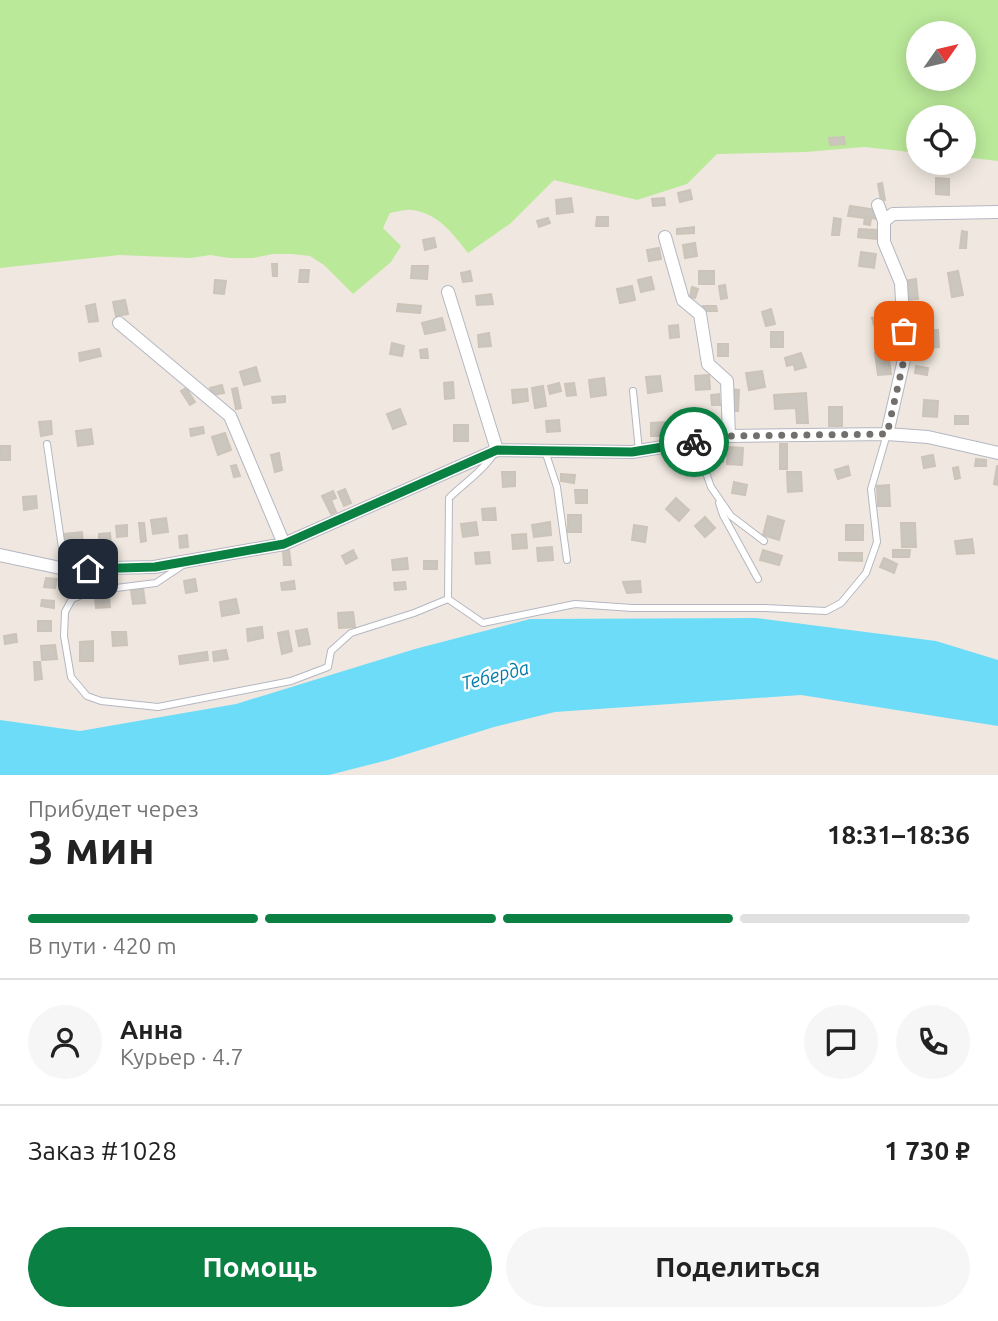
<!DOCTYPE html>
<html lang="ru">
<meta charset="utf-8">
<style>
body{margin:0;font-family:Ubuntu,sans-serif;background:#f6f6f6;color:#222;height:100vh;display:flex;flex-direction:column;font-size:26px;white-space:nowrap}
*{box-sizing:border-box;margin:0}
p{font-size:23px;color:#767676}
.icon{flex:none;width:38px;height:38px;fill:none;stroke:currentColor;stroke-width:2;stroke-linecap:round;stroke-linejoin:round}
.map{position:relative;height:775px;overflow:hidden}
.details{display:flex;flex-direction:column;background:#fff;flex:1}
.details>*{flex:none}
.needle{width:46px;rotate:56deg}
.tools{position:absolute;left:906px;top:21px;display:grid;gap:14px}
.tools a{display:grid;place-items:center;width:70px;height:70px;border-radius:50%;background:#fff;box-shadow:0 4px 18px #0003;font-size:35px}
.pin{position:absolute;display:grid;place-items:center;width:60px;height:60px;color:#fff;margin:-30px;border-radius:14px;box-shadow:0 4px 10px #0006}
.courier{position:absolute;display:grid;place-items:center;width:70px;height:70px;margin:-35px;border:5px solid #0b8043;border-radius:50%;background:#fff;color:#222;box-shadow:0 2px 9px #0007}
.overview em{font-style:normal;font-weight:700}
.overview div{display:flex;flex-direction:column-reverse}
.overview{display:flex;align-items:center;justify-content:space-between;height:119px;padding:0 28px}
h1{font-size:46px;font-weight:700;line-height:52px}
.bar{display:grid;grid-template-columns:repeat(4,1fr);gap:10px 7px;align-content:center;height:84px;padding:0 28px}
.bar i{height:9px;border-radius:5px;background:#e0e0e0}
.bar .on{background:#0b8043}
.bar p{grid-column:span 4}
.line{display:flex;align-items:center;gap:18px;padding:0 28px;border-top:2px solid #e0e0e0}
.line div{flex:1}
.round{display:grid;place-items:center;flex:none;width:74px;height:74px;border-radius:37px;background:#f6f6f6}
.button{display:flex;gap:14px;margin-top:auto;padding:14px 28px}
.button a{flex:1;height:80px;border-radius:42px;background:#0b8043;color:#fff;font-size:28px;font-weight:700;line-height:80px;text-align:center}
.button a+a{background:#f6f6f6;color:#222}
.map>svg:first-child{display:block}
</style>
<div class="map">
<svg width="998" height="775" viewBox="0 0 998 775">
<rect width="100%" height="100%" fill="#f0e8e0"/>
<path fill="#bae999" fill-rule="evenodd" d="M0,0H998V161L964,157V117H919V153L864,147L806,152L717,154L687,184L637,200L554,180L511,223L468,253C453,234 438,213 412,210C405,209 397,212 390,213L383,228L401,246L391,262L353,294L324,265L310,256L292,254H273L253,258H229L210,255L191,258L120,255L0,268ZM919,33H964V79H919Z"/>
<path fill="#6ddcf8" d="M756,618L936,641L998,660V726L801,695L555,712L494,727L388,760L329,775H0V720L80,731L236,704L415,649L530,619Z"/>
<path fill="#cbc6be" stroke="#ccc4b9" stroke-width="2" d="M844,137L845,144L830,145L829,138Z
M936,178L949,179V195L936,194Z
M882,183L885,200L881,201L878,184Z
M690,190L692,199L680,202L678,193Z
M571,198L573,212L557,214L556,200Z
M664,198L665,205L653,206L652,199Z
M850,206L878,210L877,219L871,218L870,225L864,224L865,218L848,216Z
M597,217H608V226H596Z
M548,218L550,223L539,227L537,221Z
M834,218L841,219L839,235H832Z
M694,227V233L677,234V229Z
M859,229L877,230L876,239L858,237Z
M962,231L967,232L966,248H960Z
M434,238L436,247L425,250L423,240Z
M695,243L697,256L685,258L683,245Z
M659,248L661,259L649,261L647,250Z
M861,252L876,254L874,268L859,266Z
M272,264H277V276H273Z
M412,266H428L427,279L411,278Z
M300,270H309L308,282H299Z
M470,271L472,281L463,282L461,273Z
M699,271H714V284H699Z
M958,271L963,295L952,297L948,273Z
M651,277L654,289L641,292L638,280Z
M916,279L918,299L907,300L904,281Z
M215,280L226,281L224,294L214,293Z
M725,285L727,298L721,299L719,286Z
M632,286L635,300L620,303L617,289Z
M692,287L698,289L695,298L690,297Z
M491,294L493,304L477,305L476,296Z
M125,300L128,314L116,316L113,302Z
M95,304L98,321L89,322L86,306Z
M398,304L421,306L420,313L397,311Z
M703,306H716L717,311H704Z
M771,309L775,324L766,326L762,312Z
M886,314L888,322L874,325L872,318Z
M442,318L445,330L425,334L422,323Z
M678,325L679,337L670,338L669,326Z
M938,330L939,347L927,348L925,331Z
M771,332H783V347H771Z
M489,333L491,346L479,347L478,335Z
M392,343L404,346L402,356L390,354Z
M910,343H922V353H910Z
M718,344H728V356H718Z
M99,349L101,356L80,361L79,353Z
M427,349L428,358H421L420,350Z
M888,352L891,374L878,375L875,353Z
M801,353L806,367L795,370L794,364L787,366L785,358Z
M916,366L928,368L927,375L915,373Z
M256,367L260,381L244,385L240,372Z
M762,371L765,387L749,390L746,373Z
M709,375L710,389L696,390L695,376Z
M660,376L662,391L648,393L646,377Z
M604,378L606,395L591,397L589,380Z
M453,382L454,398L445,399L444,383Z
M559,383L561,391L550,394L548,386Z
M574,383L576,395L567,396L565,384Z
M222,385L224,393L212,395L210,388Z
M543,386L546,406L535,408L532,388Z
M186,388L195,402L190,405L181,391Z
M237,388L241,408L236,409L232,389Z
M527,389L528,401L513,403L512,390Z
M732,389L739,390L738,411H731Z
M806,393L808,423H797L796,408L775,409L774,395Z
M719,394L720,405H712L711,395Z
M285,396V402L273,403L272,397Z
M924,400L938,401L937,417L923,416Z
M829,407H842V426H829Z
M400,409L406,424L393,429L387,414Z
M695,415L696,428L675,430L673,418Z
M955,416H968V424H955Z
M559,420L560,431L547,432L546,421Z
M51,421L52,434L41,436L39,422Z
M666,422V436H651V423Z
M454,425H468V441H454Z
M203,427L204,433L191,436L190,429Z
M91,429L93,444L78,446L76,431Z
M225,433L231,450L218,455L212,437Z
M718,443L725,444L723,462L715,461Z
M780,444H787V469H780Z
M0,446H10V460H0Z
M728,447L743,448L742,465L727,464Z
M279,453L282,470L275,472L271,455Z
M933,455L935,466L924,468L922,457Z
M976,459L986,460V466H975Z
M236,465L240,476L234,477L231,466Z
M848,466L850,475L838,479L835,470Z
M997,466H998V485L994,484Z
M958,467L960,478L955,479L953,468Z
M502,472H515V486L503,487Z
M787,472H801L802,491L788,492Z
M561,474L575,475L574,483L561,481Z
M734,482L747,485L745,495L732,493Z
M889,485L890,506H878L877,486Z
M345,489L351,503L344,506L338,492Z
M575,490H587V503H576Z
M333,491L336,498L331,500L336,512L331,514L322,496Z
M36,496L37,508L24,510L23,497Z
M676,498L689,510L679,521L666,509Z
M495,508L496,520H483L482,509Z
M568,515H581V532H568Z
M768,516L784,521L779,540L763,535Z
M705,517L715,528L705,537L695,526Z
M166,518L168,532L153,534L151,520Z
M476,522L478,535L463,537L461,524Z
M550,522L551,535L534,537L532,525Z
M139,523H144L146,541L141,542Z
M901,523H915L916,547H902Z
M127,525V536L117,537L116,526Z
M634,525L647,527L645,542L632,540Z
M846,525H863V540H846Z
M82,532L83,544L65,545L64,534Z
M110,533L111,545L99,546V534Z
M526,534L527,548L513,549L512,535Z
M187,535L188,547L180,548L179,536Z
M972,539L974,553L957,554L955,541Z
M552,547L553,560L538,561L537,548Z
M283,550H289L291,565H284Z
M353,550L357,558L346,564L342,556Z
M763,550L782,556L779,565L760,560Z
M893,550H910L909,557H893Z
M489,552L490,563L476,564L475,553Z
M839,553H862V561L839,560Z
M407,558L408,569L393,570L392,560Z
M884,558L897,564L894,573L880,567Z
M424,561H437V569H424Z
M46,578L57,579L55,588L44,587Z
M195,579L197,591L186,593L184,581Z
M294,581L295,589L282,590L281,583Z
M640,581L641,592L627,593L623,582Z
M405,582L406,589L395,590L394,583Z
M143,588L145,603L133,604L131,590Z
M109,597L110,607L96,608L95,598Z
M236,599L239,613L222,616L220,602Z
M42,600L54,601V608L41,606Z
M353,612L355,627L339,628L338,613Z
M38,621H51V631H38Z
M262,627L263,638L248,641L247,629Z
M307,629L310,644L299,646L296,631Z
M288,631L292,651L282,654L278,633Z
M112,632H126L127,645L113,646Z
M16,634L17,642L5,644L4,636Z
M93,641V661H80V642Z
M55,645L57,659L42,660L41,646Z
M226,650L228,659L214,661L213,652Z
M207,652L208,660L180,664L179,656Z
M34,662H40L42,679L35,680Z"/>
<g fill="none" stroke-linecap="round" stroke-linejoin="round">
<defs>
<path id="service" d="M633,391L639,451
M695,442L711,487L731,516L764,541
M47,444L65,569
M545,451L557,487L567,560
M719,503L723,515L758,579
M183,565L156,583L92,591L72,599L65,612L64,636L71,677L87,696L101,701L158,707L291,681L328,667L331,651L351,633L414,613L448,599L483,623L575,604L632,608H765L826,611L841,603L866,573L877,542L871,489L887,434
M448,599L449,498C464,483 482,472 493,455"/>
<path id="minor" d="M878,205L884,221
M665,237L683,300L700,314L708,364L727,381L729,436
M448,292L497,450
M119,323L230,416L284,544
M887,434L905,355L901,283L884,242V221L893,214L998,212
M0,555L65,569L154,567L284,544L497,450L632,452L729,436L887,434L928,437L998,453"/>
</defs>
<use href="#service" stroke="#b4b7c2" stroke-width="8"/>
<use href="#minor" stroke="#b4b7c2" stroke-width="14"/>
<use href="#service" stroke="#fff" stroke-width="6"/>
<use href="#minor" stroke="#fff" stroke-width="12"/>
</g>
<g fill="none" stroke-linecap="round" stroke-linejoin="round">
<path stroke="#726f6c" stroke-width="7" stroke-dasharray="0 12.6" d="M694,442L729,436L887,434L905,355L904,331"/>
<path stroke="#0b8043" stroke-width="9" d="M88,569L155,567L284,544L497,450L632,452L694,442"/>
</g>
<g text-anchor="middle" stroke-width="5" stroke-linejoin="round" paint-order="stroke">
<g font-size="19" font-style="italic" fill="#037dac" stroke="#fff">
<text transform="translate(495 675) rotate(-14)" y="7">Теберда</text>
</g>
</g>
</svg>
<div class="tools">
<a><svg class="needle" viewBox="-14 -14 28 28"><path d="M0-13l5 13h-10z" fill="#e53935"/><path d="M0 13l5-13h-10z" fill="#767676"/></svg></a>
<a><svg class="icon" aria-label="locate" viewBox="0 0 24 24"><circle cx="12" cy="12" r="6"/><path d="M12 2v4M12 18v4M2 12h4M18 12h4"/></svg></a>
</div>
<div class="pin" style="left:904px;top:331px;background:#ea580c"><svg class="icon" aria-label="bag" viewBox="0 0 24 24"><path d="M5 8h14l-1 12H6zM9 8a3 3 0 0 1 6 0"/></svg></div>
<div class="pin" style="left:88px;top:569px;background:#1f2937"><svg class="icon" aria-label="home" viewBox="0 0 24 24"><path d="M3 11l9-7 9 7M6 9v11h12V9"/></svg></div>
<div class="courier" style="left:694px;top:442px"><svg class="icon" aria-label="bike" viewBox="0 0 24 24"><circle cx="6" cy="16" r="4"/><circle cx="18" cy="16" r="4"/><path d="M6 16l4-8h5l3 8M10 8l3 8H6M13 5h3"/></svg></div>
</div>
<section class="details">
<div class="overview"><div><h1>3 мин</h1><p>Прибудет через</p></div><em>18:31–18:36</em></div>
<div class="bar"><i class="on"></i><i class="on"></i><i class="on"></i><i></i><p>В пути · 420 m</p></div>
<div class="line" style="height:126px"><a class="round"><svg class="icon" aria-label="person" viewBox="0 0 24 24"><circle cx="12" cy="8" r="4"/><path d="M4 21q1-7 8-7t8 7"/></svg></a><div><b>Анна</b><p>Курьер · 4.7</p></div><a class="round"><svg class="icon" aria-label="chat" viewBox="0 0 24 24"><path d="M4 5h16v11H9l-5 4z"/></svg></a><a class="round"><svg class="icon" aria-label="phone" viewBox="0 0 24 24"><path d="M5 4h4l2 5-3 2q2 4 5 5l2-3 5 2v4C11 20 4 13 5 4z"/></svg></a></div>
<div class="line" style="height:91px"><div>Заказ #1028</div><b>1 730 ₽</b></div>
<div class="button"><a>Помощь</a><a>Поделиться</a></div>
</section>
